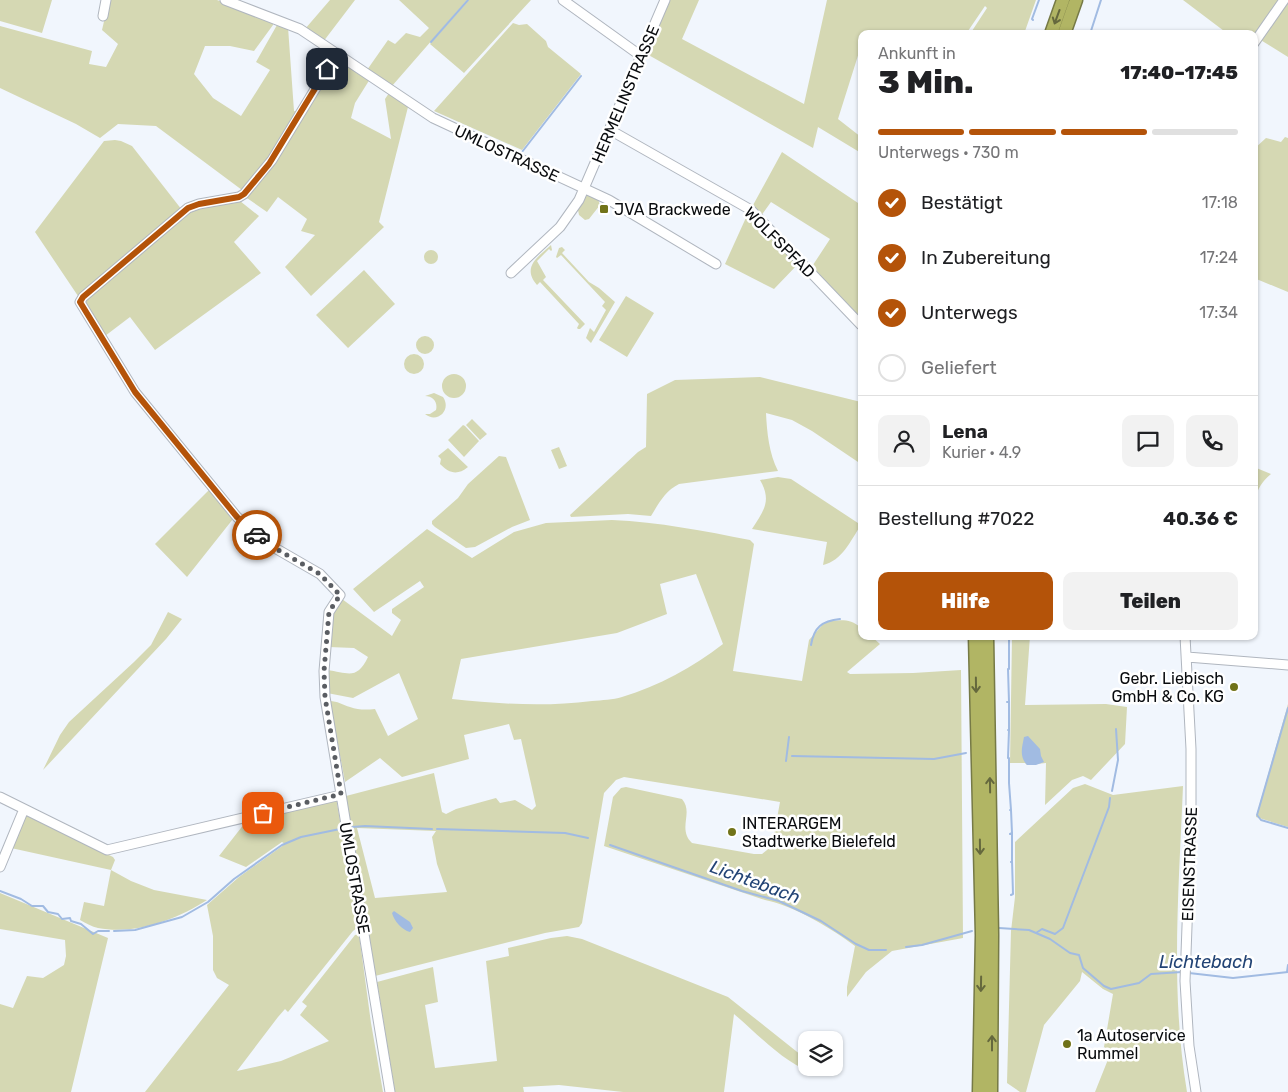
<!DOCTYPE html>
<html lang="de">
<meta charset="utf-8">
<style>
body{margin:0;font-family:Rubik,sans-serif;background:#f2f2f2;color:#202124;height:100vh;display:flex;flex-direction:column;font-size:19px;white-space:nowrap}
*{box-sizing:border-box;margin:0}
p{font-size:16px;color:#757577}
.icon{flex:none;width:28px;height:28px;fill:none;stroke:currentColor;stroke-width:2;stroke-linecap:round;stroke-linejoin:round}
.map{position:relative;flex:1;overflow:hidden}
.details{position:absolute;left:858px;top:30px;width:400px;height:610px;display:flex;flex-direction:column;background:#fff;border-radius:10px;box-shadow:0 1px 4px #0004}
.details>*{flex:none}
.controls{position:absolute;left:798px;top:1031px;display:grid;gap:10px}
.controls a{display:grid;place-items:center;width:45px;height:45px;border-radius:10px;background:#fff;box-shadow:0 1px 4px #0004;font-size:25px}
.pin{position:absolute;display:grid;place-items:center;width:42px;height:42px;color:#fff;margin:-21px;border-radius:10px;box-shadow:0 2px 8px #0006}
.courier{position:absolute;display:grid;place-items:center;width:50px;height:50px;margin:-25px;border:4px solid #b45309;border-radius:50%;background:#fff;color:#222;box-shadow:0 1px 6px #0007}
.overview em{font-style:normal;font-weight:800}
.overview div{display:flex;flex-direction:column-reverse}
.overview{display:flex;align-items:center;justify-content:space-between;height:85px;padding:0 20px}
h1{font-size:32px;font-weight:800;line-height:38px}
.bar{display:grid;grid-template-columns:repeat(4,1fr);gap:8px 5px;align-content:center;height:60px;padding:0 20px}
.bar i{height:6px;border-radius:4px;background:#e0e0e0}
.bar .selected{background:#b45309}
.bar p{grid-column:span 4}
.line{display:flex;align-items:center;gap:12px;padding:0 20px;border-top:1px solid #e0e0e0}
.line div{flex:1}
.round{display:grid;place-items:center;flex:none;width:52px;height:52px;border-radius:10px;background:#f2f2f2}
ol{padding:0 20px;list-style:none}
li{display:flex;align-items:center;gap:15px;height:55px}
li p{margin-inline-start:auto}
li .icon{padding:5px;border-radius:50%;background:#b45309;color:#fff;stroke-width:4}
li:last-child{color:#757577}
li i{width:28px;height:28px;border:2px solid #e0e0e0;border-radius:50%}
.cta{display:flex;gap:10px;margin-top:auto;padding:10px 20px}
.cta a{flex:1;height:58px;border-radius:10px;background:#b45309;color:#fff;font-size:20px;font-weight:800;line-height:58px;text-align:center}
.cta a+a{background:#f2f2f2;color:#202124}
.map>svg:first-child{display:block}
</style>
<div class="map">
<svg width="1288" height="1092" viewBox="0 0 1288 1092">
<rect width="100%" height="100%" fill="#f1f6fd"/>
<path fill="#d5d8b3" fill-rule="evenodd" d="M0,0H52L42,33L0,21Z
M109,0H217L273,21V25L254,51L230,46H205L194,74L213,98L241,116L270,70L256,62L277,25L282,24L288,27L294,111L298,112L268,160L242,190L156,126L118,124L100,138L76,124L0,88V26L92,51L89,64L106,67L118,44L102,30Z
M330,0H355L323,42L305,29Z
M399,0H467L392,86L367,70L388,40L395,44L406,33L420,37L429,28Z
M469,0H531L464,73L430,44Z
M667,0H699L682,39L804,104L827,0H1036L1024,34H970L987,8L985,6L966,34H861V46L838,119L861,137V153L818,127L813,148L645,53Z
M1183,0H1279L1254,39V34H1228Z
M1288,0V57L1259,39Z
M513,23L519,25L527,24L546,41L548,47L581,74L522,150L434,111Z
M337,57L370,79L355,103L351,118L391,139L385,99L389,93L408,107L379,222L384,227L311,296L285,267L315,235L301,231L307,219L278,197L267,212L244,196Z
M1285,137L1288,138V292L1254,278V149L1266,138L1281,142Z
M115,140L121,141L132,146L182,210L80,296H78L35,232L104,141Z
M782,152L861,205V311L856,315L811,268L830,239L771,202L761,216L752,207Z
M587,195L598,199L600,205L589,219L585,220L579,215L578,210Z
M240,201L259,216L234,242L261,273L155,350L130,317L105,336L85,304L86,300L186,214L194,209L206,206Z
M749,211L799,263L774,289L725,264Z
M551,245L552,250L551,251L549,249L537,261L546,277L543,280L585,324L580,329H578L577,328L579,324L540,282L537,285C521,267 539,256 551,245Z
M562,247L565,250L562,253L589,282L599,288L615,302L591,343L586,338L590,328L594,332L606,310L602,306L605,302L561,255L557,258L556,257L559,248Z
M424 257a7 7 0 1 1 14 0a7 7 0 1 1-14 0Z
M364,270L395,304L348,348L316,315Z
M626,296L654,313L627,357L599,340Z
M416 345a9 9 0 1 1 18 0a9 9 0 1 1-18 0Z
M404 364a10 10 0 1 1 20 0a10 10 0 1 1-20 0Z
M442 386a12 12 0 1 1 24 0a12 12 0 1 1-24 0Z
M760,377L861,402V464L812,431L792,420L766,413C767,433 769,453 778,471L679,484C665,491 659,503 651,516L628,514L571,517L570,515L638,452L646,447L647,394L675,380Z
M434,393L443,397C452,410 437,424 425,414H430L436,410C438,402 433,396 425,396Z
M472,419L487,434L480,440L466,425Z
M463,425L465,426L479,441L464,457L448,440Z
M559,447L567,466L559,469L551,450Z
M448,448L468,467C457,476 449,473 440,464L441,459L438,456Z
M499,456L506,457L530,520L512,527L475,547L466,548L435,527L432,524V521L458,498L468,484Z
M1254,467L1271,474C1261,482 1258,489 1254,501Z
M778,477L791,479L861,525C851,540 842,561 823,565L827,542L752,529C764,510 772,501 760,480Z
M210,489L233,519L187,577L155,544Z
M612,520C659,522 704,531 750,540L754,544L733,671L802,681L809,640L825,622C839,620 850,618 861,628V636H871L880,644L847,672L850,674L913,673L961,670L963,938L892,951L866,972L847,997V987L855,946C832,929 793,905 765,900L604,846L613,797L621,788L626,787L682,799C694,813 677,828 692,843L754,854H762L772,846L780,802L624,777L616,780L604,793L582,923L579,927L545,933L375,976L346,796L434,773L442,812L446,814L456,809L496,798L500,803L515,800L532,810L536,806L521,739L514,740L509,724L464,735L469,759L402,777L380,758L345,782L330,701C337,701 343,705 350,707C358,710 366,710 375,709L388,736L418,719L399,673L353,698L327,693V670C349,673 357,680 368,657L354,648L329,647L330,616L342,599L392,636L401,620L392,613V609L424,587L420,581L374,612L353,589L427,529L472,558L514,532L546,523ZM696,574L723,644C693,667 659,686 622,697C613,700 602,700 592,701C545,707 499,704 452,699L461,659L617,633L667,614L660,584ZM357,828L436,831L432,837L437,864L447,892L375,898Z
M168,612L182,619L166,639L43,770L60,735L69,722L134,662L151,645Z
M1012,636H1030L1025,705L1106,704L1127,707L1125,744L1091,780L1083,776L1072,780L1045,805L1046,763L1027,765L1025,763H1010Z
M1288,704V827L1256,817Z
M1085,784L1113,795L1183,786C1179,888 1170,991 1187,1092H1095L1111,1052L1104,1047L1113,994L1103,989L1082,972L1080,981L1044,1025L1026,1092H1020L1007,1083L1011,931L1015,897V842L1073,788Z
M336,797L358,927L353,931L288,1012L285,1009L278,1017L237,1071L281,1061L329,1041L300,1015L307,1006L302,1002L355,935L359,934L371,1023L383,1092H145L229,985L217,978L213,970V936L207,905L239,877L285,844L282,842L246,867L219,856L248,819Z
M26,814L113,857L115,860L111,870L131,881L154,890L207,900C176,920 135,935 98,928C92,927 86,923 80,920L84,902L104,906L111,870L11,848Z
M0,893L108,938L71,1092H0V1004L13,1008L27,976L43,978L64,965L66,956L65,940L0,929Z
M567,936L582,939L728,997L806,1059V1068H812L818,1074C787,1067 758,1034 734,1014L724,1092H623L559,1085L523,1087L524,1092H395L377,982L433,967L438,1002L425,1005L435,1068L497,1061L486,961L509,956L508,948L551,938Z"/>
<path fill="#a1bbe2" d="M1028,736L1040,749L1041,756L1044,762L1036,765H1027C1019,756 1022,748 1024,737Z
M394,911L410,922L413,928L410,932C402,930 394,921 392,913Z"/>
<g fill="none" stroke-linecap="round" stroke-linejoin="round">
<path stroke="#a1bbe2" stroke-width="2" d="M1033,20L1032,19L1039,0
M1090,34L1101,0
M431,42L468,0
M522,152L581,76
M1009,636V669
M811,645C814,627 822,621 840,619
M1007,702H1009L1008,669
M1288,708L1257,815L1261,820L1288,828
M1008,730H1009V702
M792,756L934,759L966,753
M1008,758L1009,730
M1009,758V783
M786,761L789,737
M1009,783L1011,810H1010
M1112,791L1118,760L1116,729
M352,827L365,826L432,829
M437,829L565,833L588,838
M1010,834L1012,833L1011,810
M610,845L742,891L779,901L821,921L856,944L869,950H886
M1011,862L1012,861V833
M0,891L21,899L32,906H43L48,912L58,914L62,919L70,918L71,921L81,924L93,934L98,931H109
M1011,895L1013,894L1012,861
M999,928L1029,930L1050,939L1070,953L1079,955L1083,968L1104,986L1111,989L1139,983L1151,974L1182,972
M114,931L135,930L182,917L208,902L234,879L282,845L301,837L340,829
M1036,933L1042,929L1055,934L1063,928L1109,807L1110,798
M906,947L922,945L972,931
M1287,972L1288,965
M1189,973L1233,978L1288,972"/>
<defs>
<path id="minor" d="M225,0L300,29L433,118L609,200L716,264
M563,0L641,56
M103,16L106,0
M1254,43L1284,0
M337,53L272,160L244,194L239,197L199,204L188,208L83,297L80,302L135,392L237,517L268,544L320,574L340,595L329,612L324,671L325,697L390,1092
M610,130L751,210L861,325
M511,273L560,227L579,200L665,0
M1185,636L1191,749V817L1185,981L1189,1046L1196,1092
M1187,657L1288,665
M0,797L107,850L341,795
M0,867L24,809"/>
<path id="highway" d="M1051,34L1063,0
M1064,34L1076,0
M975,636L982,935L979,1092
M987,636L992,935L991,1092"/>
</defs>
<use href="#minor" stroke="#b0b6bf" stroke-width="11"/>
<use href="#highway" stroke="#767a46" stroke-width="15"/>
<use href="#minor" stroke="#fff" stroke-width="9"/>
<use href="#highway" stroke="#b1b564" stroke-width="12"/>
</g>
<defs><path id="oneway-shaft" d="M-6 0H5M1.5-3L5.5 0L1.5 3" fill="none" stroke-width="1.6" stroke-linecap="round" stroke-linejoin="round" transform="scale(1.25)"/></defs>
<g stroke="#65683d">
<use href="#oneway-shaft" transform="translate(1057 17) rotate(110)"/>
<use href="#oneway-shaft" transform="translate(976 685) rotate(89)"/>
<use href="#oneway-shaft" transform="translate(990 785) rotate(-91)"/>
<use href="#oneway-shaft" transform="translate(980 847) rotate(89)"/>
<use href="#oneway-shaft" transform="translate(981 984) rotate(91)"/>
<use href="#oneway-shaft" transform="translate(992 1043) rotate(-90)"/>
</g>
<g fill="none" stroke-linecap="round" stroke-linejoin="round">
<path stroke="#5a5d62" stroke-width="5" stroke-dasharray="0 9" d="M257,535L268,544L320,574L340,595L329,612L324,671L325,697L341,794L263,813"/>
<path stroke="#b45309" stroke-width="6" d="M257,535L237,517L135,392L80,302L83,297L188,208L199,204L239,197L244,194L269,164L327,69"/>
</g>
<g fill="#717319" stroke="#fff" stroke-width="2">
<rect x="599" y="204" width="10" height="10" rx="2.5"/>
<circle cx="1234" cy="687" r="5"/>
<circle cx="732" cy="832" r="5"/>
<circle cx="1067" cy="1044" r="5"/>
</g>
<g text-anchor="middle" stroke-width="5" stroke-linejoin="round" paint-order="stroke">
<g font-size="16" fill="#090b0e" stroke="#fff">
<text transform="translate(625 94) rotate(-67)" y="6">HERMELINSTRASSE</text>
<text transform="translate(507 153) rotate(25)" y="6">UMLOSTRASSE</text>
<text transform="translate(780 242) rotate(45)" y="6">WOLFSPFAD</text>
<text transform="translate(1189 864) rotate(-88)" y="6">EISENSTRASSE</text>
<text transform="translate(355 878) rotate(80)" y="6">UMLOSTRASSE</text>
</g>
<g font-size="16" fill="#090b0e" stroke="#fff" text-anchor="start">
<text x="614" y="215">JVA Brackwede</text>
<text x="1224" y="684" text-anchor="end">Gebr. Liebisch<tspan x="1224" dy="18">GmbH &amp; Co. KG</tspan></text>
<text x="742" y="829">INTERARGEM<tspan x="742" dy="18">Stadtwerke Bielefeld</tspan></text>
<text x="1077" y="1041">1a Autoservice<tspan x="1077" dy="18">Rummel</tspan></text>
</g>
<g font-size="18" font-style="italic" fill="#234475" stroke="#fff">
<text transform="translate(755 882) rotate(20)" y="6">Lichtebach</text>
<text x="1206" y="968">Lichtebach</text>
</g>
</g>
</svg>
<div class="controls">
<a><svg class="icon" aria-label="layers" viewBox="0 0 24 24"><path d="M12 4l9 5-9 5-9-5zM3 14l9 5 9-5"/></svg></a>
</div>
<div class="pin" style="left:263px;top:813px;background:#ea580c"><svg class="icon" aria-label="bag" viewBox="0 0 24 24"><path d="M5 8h14l-1 12H6zM9 8a3 3 0 0 1 6 0"/></svg></div>
<div class="pin" style="left:327px;top:69px;background:#1f2937"><svg class="icon" aria-label="home" viewBox="0 0 24 24"><path d="M3 11l9-7 9 7M6 9v11h12V9"/></svg></div>
<div class="courier" style="left:257px;top:535px"><svg class="icon" aria-label="car" viewBox="0 0 24 24"><path d="M5 17H2v-5l4-1 3-4h7l3 4 3 1v5h-3M9 17h6M6 11h13"/><circle cx="7" cy="17" r="2"/><circle cx="17" cy="17" r="2"/></svg></div>
<section class="details">
<div class="overview"><div><h1>3 Min.</h1><p>Ankunft in</p></div><em>17:40–17:45</em></div>
<div class="bar"><i class="selected"></i><i class="selected"></i><i class="selected"></i><i></i><p>Unterwegs · 730 m</p></div>
<ol>
<li><svg class="icon" aria-label="check" viewBox="0 0 24 24"><path d="M5 12l5 5 9-10"/></svg>Bestätigt<p>17:18</p></li>
<li><svg class="icon" aria-label="check" viewBox="0 0 24 24"><path d="M5 12l5 5 9-10"/></svg>In Zubereitung<p>17:24</p></li>
<li><svg class="icon" aria-label="check" viewBox="0 0 24 24"><path d="M5 12l5 5 9-10"/></svg>Unterwegs<p>17:34</p></li>
<li><i></i>Geliefert</li>
</ol>
<div class="line" style="height:90px"><a class="round"><svg class="icon" aria-label="person" viewBox="0 0 24 24"><circle cx="12" cy="8" r="4"/><path d="M4 21q1-7 8-7t8 7"/></svg></a><div><b>Lena</b><p>Kurier · 4.9</p></div><a class="round"><svg class="icon" aria-label="chat" viewBox="0 0 24 24"><path d="M4 5h16v11H9l-5 4z"/></svg></a><a class="round"><svg class="icon" aria-label="phone" viewBox="0 0 24 24"><path d="M5 4h4l2 5-3 2q2 4 5 5l2-3 5 2v4C11 20 4 13 5 4z"/></svg></a></div>
<div class="line" style="height:65px"><div>Bestellung #7022</div><b>40.36 €</b></div>
<div class="cta"><a>Hilfe</a><a>Teilen</a></div>
</section>
</div>
